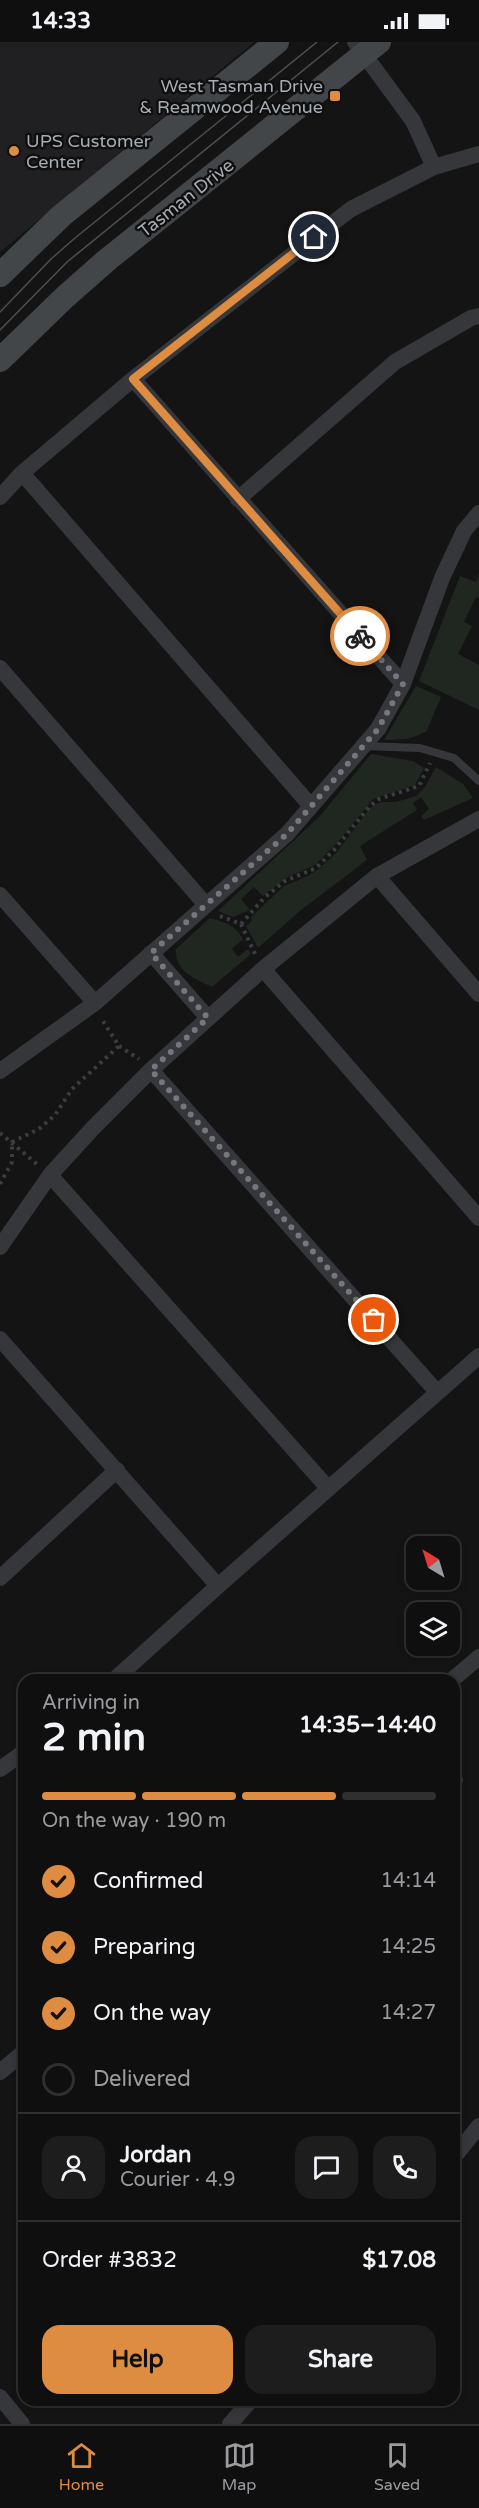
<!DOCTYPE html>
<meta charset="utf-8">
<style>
body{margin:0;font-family:"Varela Round",sans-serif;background:#1d1d1e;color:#f1f3f6;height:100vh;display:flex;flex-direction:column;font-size:22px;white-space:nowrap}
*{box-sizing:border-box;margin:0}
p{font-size:20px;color:#9b9c9f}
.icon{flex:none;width:33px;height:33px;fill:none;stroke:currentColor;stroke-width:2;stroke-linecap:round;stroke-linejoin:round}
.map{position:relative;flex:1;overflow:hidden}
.panel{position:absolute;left:18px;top:1632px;width:442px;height:732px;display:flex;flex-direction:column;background:#0f0f10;border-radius:18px;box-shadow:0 3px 9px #0003,0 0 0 2px #2f2f30}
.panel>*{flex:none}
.needle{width:39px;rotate:322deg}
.tools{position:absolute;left:406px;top:1494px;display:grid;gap:12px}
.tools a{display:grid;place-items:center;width:54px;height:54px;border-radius:12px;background:#0f0f10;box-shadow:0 3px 9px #0003,0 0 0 2px #2f2f30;font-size:30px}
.pin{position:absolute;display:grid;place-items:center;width:51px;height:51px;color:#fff;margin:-26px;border:3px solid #fff;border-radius:50%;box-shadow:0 2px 6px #0007}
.courier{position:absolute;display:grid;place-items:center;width:60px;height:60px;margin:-30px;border:4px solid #de8c42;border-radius:50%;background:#fff;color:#222;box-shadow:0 2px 8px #0007}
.headline em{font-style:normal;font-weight:700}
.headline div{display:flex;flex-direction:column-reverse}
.headline{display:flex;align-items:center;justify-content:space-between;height:102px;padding:0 24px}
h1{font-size:39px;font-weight:700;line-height:45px}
.bar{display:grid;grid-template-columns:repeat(4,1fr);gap:9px 6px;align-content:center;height:72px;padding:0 24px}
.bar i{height:8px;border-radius:4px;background:#2f2f30}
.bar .active{background:#de8c42}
.bar p{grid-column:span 4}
.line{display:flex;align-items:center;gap:15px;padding:0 24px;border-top:2px solid #2f2f30}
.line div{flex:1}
.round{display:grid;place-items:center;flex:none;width:63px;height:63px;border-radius:18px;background:#1d1d1e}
ol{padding:0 24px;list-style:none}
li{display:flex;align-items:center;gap:18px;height:66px}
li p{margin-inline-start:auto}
li .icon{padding:6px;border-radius:50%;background:#de8c42;color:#111;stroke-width:4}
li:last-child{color:#9b9c9f}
li i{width:33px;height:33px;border:3px solid #2f2f30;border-radius:50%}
.button{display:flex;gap:12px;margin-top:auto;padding:12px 24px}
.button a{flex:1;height:69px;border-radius:18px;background:#de8c42;color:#111;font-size:24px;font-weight:700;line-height:69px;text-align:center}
.button a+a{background:#1d1d1e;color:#f1f3f6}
.status{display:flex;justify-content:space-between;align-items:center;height:42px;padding:0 30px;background:#0f0f10;direction:ltr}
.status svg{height:16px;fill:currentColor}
.tabs{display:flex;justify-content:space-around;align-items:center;height:84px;border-top:2px solid #2f2f30;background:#0f0f10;font-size:16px;color:#9b9c9f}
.tabs a{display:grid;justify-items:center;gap:3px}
.tabs .active{color:#de8c42}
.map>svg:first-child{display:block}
</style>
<div class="status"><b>14:33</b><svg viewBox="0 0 49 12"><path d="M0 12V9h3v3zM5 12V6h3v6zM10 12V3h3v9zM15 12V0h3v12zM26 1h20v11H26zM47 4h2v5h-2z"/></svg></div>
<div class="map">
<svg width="479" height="2382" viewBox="0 0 479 2382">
<rect width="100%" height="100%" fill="#141415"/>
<path fill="#202022" d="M0,0H254L0,210Z"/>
<path fill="#202720" d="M479,532V556L476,555L464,580L472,584L458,612L479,623V668L419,639L460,534L476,540Z
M416,644L441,655L426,690L408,697L384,698Z
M371,712L413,719L424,726L415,743L373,757L337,801L315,823L286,836L263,854L254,845L241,857L250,868L233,875L218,869L320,774Z
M436,725L463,742L473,756L424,778L421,774L429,767L421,755L413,761L417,768L360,804L367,818L301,868L258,906L246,884L252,879L251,875L284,844L308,834L320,826L337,810L370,766L380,760H396L416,754L425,745Z
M210,876C226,881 235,883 243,897L232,907L238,915L248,907L251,912L212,945C195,937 174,929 176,907Z"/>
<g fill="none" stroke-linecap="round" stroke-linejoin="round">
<path stroke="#3b3e41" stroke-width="4" stroke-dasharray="3 4.5" stroke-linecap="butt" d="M220,874L241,882L255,912
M241,882L265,855L285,839L316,826L334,808L369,765L379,757L419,744L430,721
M119,1004L139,1017
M0,1091L38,1123
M0,1142L12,1120V1100L39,1087L55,1073L72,1047L119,1004L101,976"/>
<path stroke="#35373a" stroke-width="8" d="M364,704L420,706L454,716L479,739"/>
<path stroke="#35373a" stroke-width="16" d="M355,0L413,79L434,125
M133,337L403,642
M22,431L310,763
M0,455L22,431L133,337L351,167L434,125L479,112
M238,457L395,320L471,276L479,274
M0,626L206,863
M377,834L479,952
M0,853L95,961
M151,911L208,976
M263,927L479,1176
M151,1028L437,1350
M0,1029L95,961L287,792L378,687L403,642L442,536L464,489L479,471
M50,1133L328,1446
M0,1205L50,1133L93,1086L151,1028L263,927L377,834L479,777
M0,1297L218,1544
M0,1536L117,1428
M114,1638L218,1544L479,1314
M452,1638L479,1615
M0,1727L24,1710
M454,1737L455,1738
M0,2030L24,2010
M454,2115L479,2084
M0,2355L22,2382
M230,2382L251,2358"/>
<path stroke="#434649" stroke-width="24" d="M0,233L61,174L277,0
M0,318L65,255L107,218L379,0"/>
<path stroke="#4c4f52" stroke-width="1.5" d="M0,270L51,217L75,196L317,0
M0,288L67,220L338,0"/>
</g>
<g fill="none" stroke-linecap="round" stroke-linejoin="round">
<path stroke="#74777c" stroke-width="6" stroke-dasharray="0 10.8" d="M360,594L403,642L378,687L287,792L151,911L208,976L151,1028L374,1278"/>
<path stroke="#de8c42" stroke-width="8" d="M314,195L133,337L360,594"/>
</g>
<g fill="#de8c42" stroke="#0f0f10" stroke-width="2">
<rect x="329" y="48" width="12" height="12" rx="3"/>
<circle cx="14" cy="109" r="6"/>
</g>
<g text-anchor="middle" stroke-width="5" stroke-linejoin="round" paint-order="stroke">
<g font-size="18" fill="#a7adb4" stroke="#0f0f10" text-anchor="end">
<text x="323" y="50">West Tasman Drive<tspan x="323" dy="21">&amp; Reamwood Avenue</tspan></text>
<text x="26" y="105" text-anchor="start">UPS Customer<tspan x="26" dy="21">Center</tspan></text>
</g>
<g font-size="18" fill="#a7adb4" stroke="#0f0f10">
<text transform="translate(186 156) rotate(-38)" y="6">Tasman Drive</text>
</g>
</g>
</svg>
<div class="tools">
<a><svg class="needle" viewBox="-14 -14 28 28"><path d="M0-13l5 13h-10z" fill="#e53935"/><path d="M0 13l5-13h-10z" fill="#9b9c9f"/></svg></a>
<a><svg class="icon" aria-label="layers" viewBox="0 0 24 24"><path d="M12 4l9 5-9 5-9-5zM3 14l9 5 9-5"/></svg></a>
</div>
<div class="pin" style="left:374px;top:1278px;background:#ea580c"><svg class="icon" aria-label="bag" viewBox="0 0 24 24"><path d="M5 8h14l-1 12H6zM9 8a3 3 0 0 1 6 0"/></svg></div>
<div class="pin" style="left:314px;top:195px;background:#1f2937"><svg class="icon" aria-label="home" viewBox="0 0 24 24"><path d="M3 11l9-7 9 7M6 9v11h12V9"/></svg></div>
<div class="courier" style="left:360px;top:594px"><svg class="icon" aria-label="bike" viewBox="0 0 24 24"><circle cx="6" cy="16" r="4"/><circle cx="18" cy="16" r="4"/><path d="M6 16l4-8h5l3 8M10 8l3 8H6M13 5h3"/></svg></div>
<section class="panel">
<div class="headline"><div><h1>2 min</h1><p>Arriving in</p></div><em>14:35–14:40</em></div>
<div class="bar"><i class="active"></i><i class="active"></i><i class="active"></i><i></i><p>On the way · 190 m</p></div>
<ol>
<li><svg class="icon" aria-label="check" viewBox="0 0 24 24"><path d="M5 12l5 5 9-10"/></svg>Confirmed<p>14:14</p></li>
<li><svg class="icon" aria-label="check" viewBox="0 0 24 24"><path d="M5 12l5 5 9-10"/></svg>Preparing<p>14:25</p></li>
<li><svg class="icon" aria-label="check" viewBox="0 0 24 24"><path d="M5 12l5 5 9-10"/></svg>On the way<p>14:27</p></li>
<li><i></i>Delivered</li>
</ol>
<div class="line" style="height:108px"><a class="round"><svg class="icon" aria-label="person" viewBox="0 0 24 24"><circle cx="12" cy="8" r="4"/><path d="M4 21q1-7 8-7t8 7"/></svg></a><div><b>Jordan</b><p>Courier · 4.9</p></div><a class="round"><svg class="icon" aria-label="chat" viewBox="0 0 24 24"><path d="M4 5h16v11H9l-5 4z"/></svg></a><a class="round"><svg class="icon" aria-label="phone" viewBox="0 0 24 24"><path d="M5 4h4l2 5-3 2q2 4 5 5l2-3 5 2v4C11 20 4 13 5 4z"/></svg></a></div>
<div class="line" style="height:78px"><div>Order #3832</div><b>$17.08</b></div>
<div class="button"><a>Help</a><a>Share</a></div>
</section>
</div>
<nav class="tabs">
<a class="active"><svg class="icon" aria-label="home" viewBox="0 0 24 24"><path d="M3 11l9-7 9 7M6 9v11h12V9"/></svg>Home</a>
<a><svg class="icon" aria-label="map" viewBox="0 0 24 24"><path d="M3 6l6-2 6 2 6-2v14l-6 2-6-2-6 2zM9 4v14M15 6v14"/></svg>Map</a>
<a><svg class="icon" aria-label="saved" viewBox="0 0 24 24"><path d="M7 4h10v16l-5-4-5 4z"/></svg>Saved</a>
</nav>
